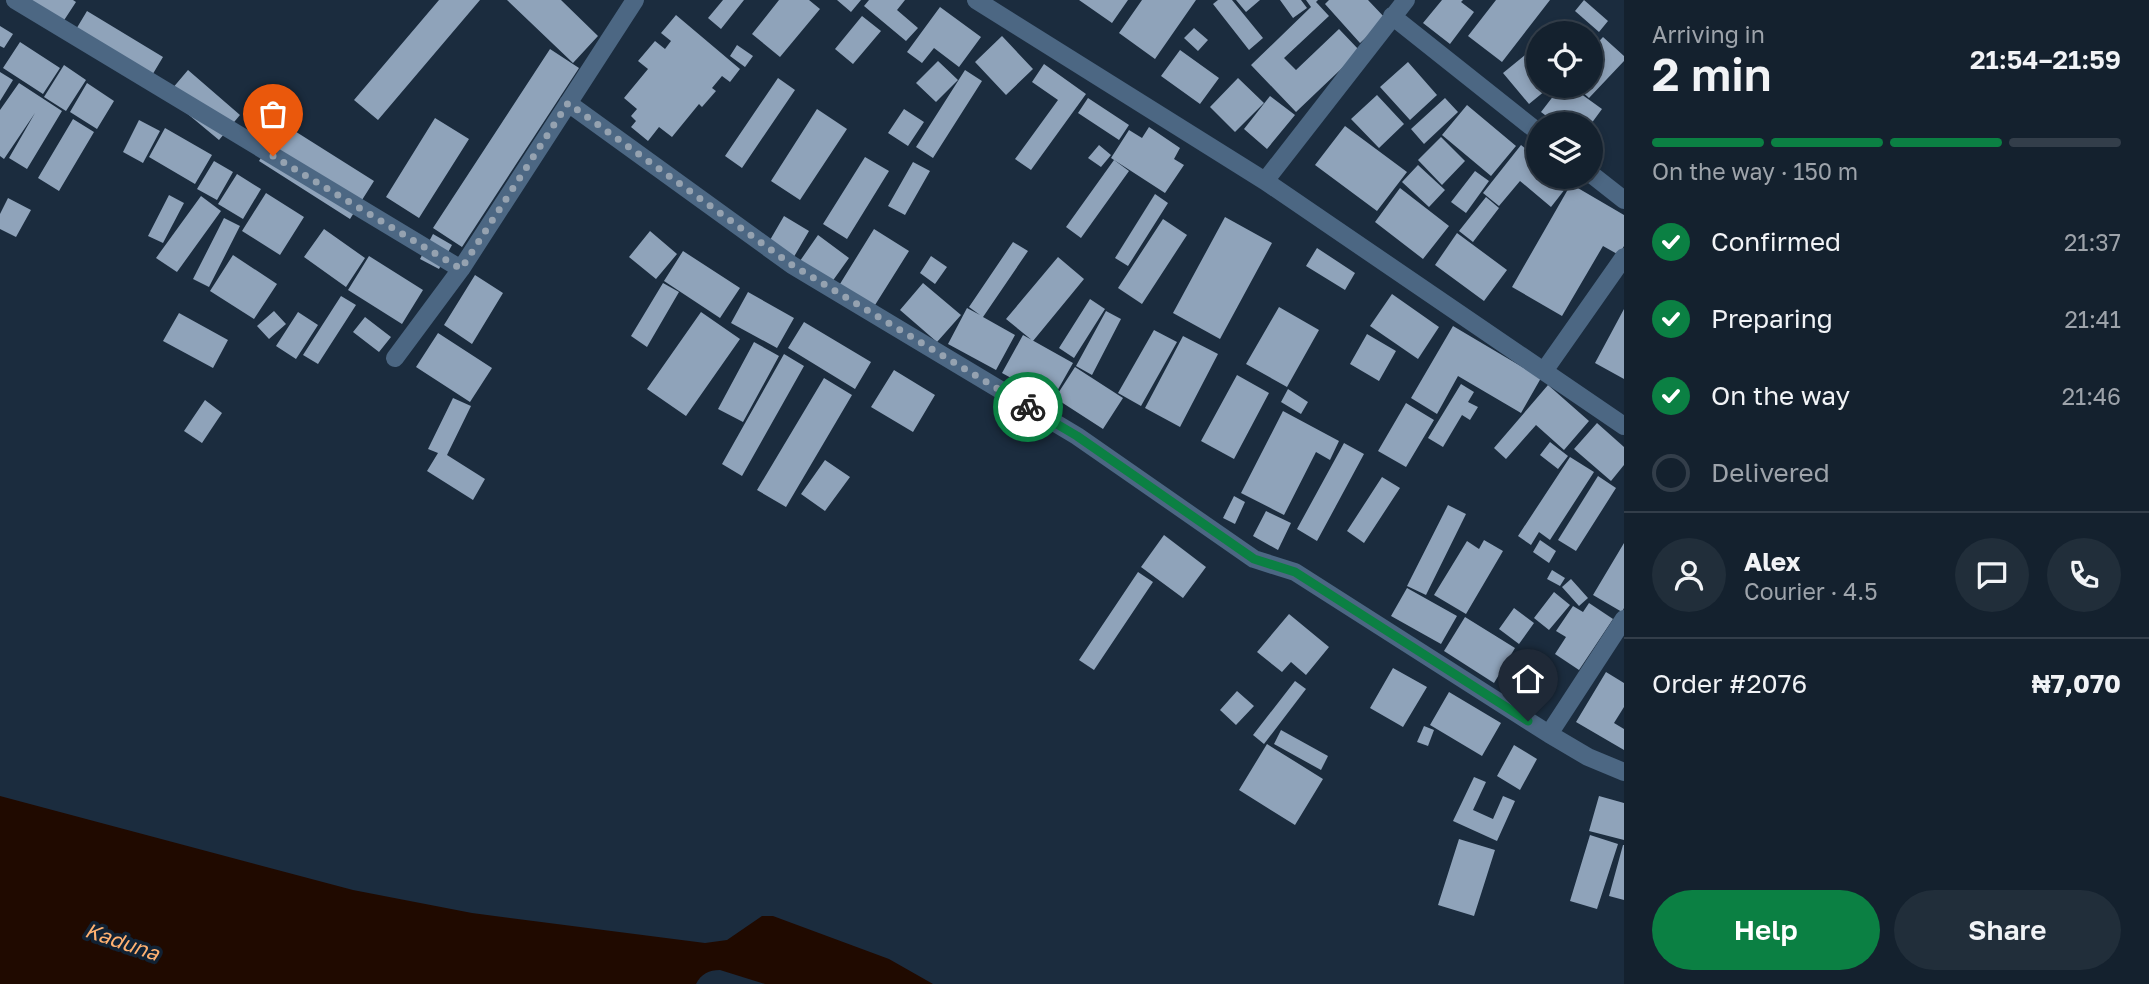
<!DOCTYPE html>
<meta charset="utf-8">
<style>
body{margin:0;font-family:"Golos Text",sans-serif;background:#212e3a;color:#f1f3f6;height:100vh;display:flex;flex-direction:column;font-size:26px;white-space:nowrap}
*{box-sizing:border-box;margin:0}
p{font-size:23px;color:#9da3aa}
.icon{flex:none;width:38px;height:38px;fill:none;stroke:currentColor;stroke-width:2;stroke-linecap:round;stroke-linejoin:round}
.map{position:relative;flex:1;overflow:hidden}
.side{display:flex;flex-direction:column;background:#14212e;width:525px}
.side>*{flex:none}
.tools{position:absolute;left:1526px;top:21px;display:grid;gap:14px}
.tools a{display:grid;place-items:center;width:77px;height:77px;border-radius:50%;background:#14212e;box-shadow:0 4px 10px #0003,0 0 0 2px #333e4a;font-size:35px}
.pin{position:absolute;display:grid;place-items:center;width:60px;height:60px;color:#fff;margin:-72px -30px;border-radius:50% 50% 50% 0;rotate:-45deg;box-shadow:0 0 7px #0007}
.pin .icon{rotate:45deg}
.courier{position:absolute;display:grid;place-items:center;width:70px;height:70px;margin:-35px;border:5px solid #0b8043;border-radius:50%;background:#fff;color:#222;box-shadow:0 2px 9px #0007}
.headline em{font-style:normal;font-weight:600}
.headline div{display:flex;flex-direction:column-reverse}
.headline{display:flex;align-items:center;justify-content:space-between;height:119px;padding:0 28px}
h1{font-size:46px;font-weight:600;line-height:52px}
.bar{display:grid;grid-template-columns:repeat(4,1fr);gap:10px 7px;align-content:center;height:84px;padding:0 28px}
.bar i{height:9px;border-radius:5px;background:#333e4a}
.bar .on{background:#0b8043}
.bar p{grid-column:span 4}
.line{display:flex;align-items:center;gap:18px;padding:0 28px;border-top:2px solid #333e4a}
.line div{flex:1}
.round{display:grid;place-items:center;flex:none;width:74px;height:74px;border-radius:37px;background:#212e3a}
ol{padding:0 28px;list-style:none}
li{display:flex;align-items:center;gap:21px;height:77px}
li p{margin-inline-start:auto}
li .icon{padding:7px;border-radius:50%;background:#0b8043;color:#fff;stroke-width:4}
li:last-child{color:#9da3aa}
li i{width:38px;height:38px;border:4px solid #333e4a;border-radius:50%}
.button{display:flex;gap:14px;margin-top:auto;padding:14px 28px}
.button a{flex:1;height:80px;border-radius:42px;background:#0b8043;color:#fff;font-size:28px;font-weight:600;line-height:80px;text-align:center}
.button a+a{background:#212e3a;color:#f1f3f6}
main{display:flex;flex:1;min-height:0}
.map>svg:first-child{display:block}
</style>
<main>
<div class="map">
<svg width="1624" height="984" viewBox="0 0 1624 984">
<rect width="100%" height="100%" fill="#1b2c3e"/>
<path fill="#200a00" d="M0,796L353,890L472,913L705,943L727,940L762,916H773L889,959L933,984H765L720,970C709,970 701,974 696,984H0Z"/>
<path fill="#8fa3ba" d="M9,0H73L76,2L57,31Z
M439,0H480L378,120L354,100Z
M507,0H561L598,36L573,63Z
M723,0H744L721,29L708,18Z
M779,0H809L820,9L780,57L752,34Z
M837,0H861L851,12Z
M869,0H905L897,10L918,28L906,41L864,6Z
M1079,0H1128L1112,23Z
M1142,0H1196L1155,59L1119,33Z
M1218,0H1232L1263,38L1249,50L1213,4Z
M1236,0H1260L1246,12Z
M1280,0H1301L1307,8L1293,18Z
M1306,0H1318L1316,2L1329,16L1284,58L1296,70L1339,29L1360,51L1296,112L1251,65L1311,7Z
M1329,0H1368L1386,19L1360,43L1325,4Z
M1442,0H1463L1461,2L1474,12L1450,44L1423,23Z
M1496,0H1550L1502,62L1468,36Z
M1584,0L1608,21L1599,32L1575,11Z
M940,7L981,37L959,67L934,48L922,63L907,52Z
M87,11L163,57L145,87L69,41Z
M676,15L740,69L730,82L722,76L712,88L716,91L702,107L699,104L672,137L659,127L648,141L631,127L636,121L631,116L637,109L624,98L648,69L638,61L655,41L665,49L671,41L661,33Z
M862,16L881,31L853,64L835,49Z
M0,26L13,34L4,48L0,46Z
M1194,28L1208,40L1198,51L1184,38Z
M1002,36L1033,69L1006,95L975,62Z
M1603,37L1624,56V61L1589,98L1576,86H1591V50Z
M20,42L60,68L43,94L3,68Z
M737,45L753,56L745,67L730,56Z
M550,49L579,68L462,247L433,228Z
M1180,50L1219,78L1200,104L1161,76Z
M1530,51L1538,61V86H1551L1529,104L1503,73Z
M938,61L958,80L936,102L916,83Z
M1408,62L1437,95L1410,120L1380,87Z
M1044,64L1086,94L1031,170L1015,159L1058,100L1032,82Z
M64,65L86,80L66,111L44,97Z
M188,70L240,115L219,140L166,96Z
M965,70L982,81L933,158L916,147Z
M0,72L13,80L0,101Z
M778,78L795,90L742,168L725,156Z
M1238,78L1264,103L1235,132L1210,107Z
M19,83L62,111L27,169L9,158L35,113L4,159L0,156V110Z
M87,83L114,101L97,129L70,112Z
M1561,86H1570L1602,109L1591,124H1557L1541,112Z
M1377,95L1404,124L1379,148L1351,119Z
M1270,96L1295,115L1267,149L1244,129Z
M1088,98L1129,125L1119,140L1078,113Z
M1445,98L1458,112L1424,144L1411,129Z
M1467,105L1516,146L1491,176L1442,135Z
M817,109L847,129L800,200L771,181Z
M904,109L924,122L908,146L888,133Z
M435,118L469,139L419,218L386,197Z
M73,119L94,132L59,191L38,178Z
M139,120L160,131L143,163L123,152Z
M282,123L374,181L350,219L259,161Z
M1345,126L1407,172L1377,211L1315,165Z
M1149,127L1180,148L1174,159L1184,165L1165,193L1111,158L1129,130L1142,138Z
M165,128L212,155L195,184L149,157Z
M1441,137L1465,161L1442,185L1418,160Z
M1099,145L1111,155L1101,167L1088,158Z
M1521,145L1538,159V177H1560L1569,184L1551,207L1520,181L1499,206L1483,193Z
M865,157L889,171L847,239L823,224Z
M1114,160L1129,171L1081,238L1066,227Z
M214,161L233,172L217,200L197,189Z
M913,162L930,171L905,215L888,206Z
M1418,165L1445,190L1429,207L1402,182Z
M1475,171L1489,181L1466,213L1451,202Z
M237,174L261,189L243,219L218,204Z
M1571,184L1624,215V246L1619,255L1603,246L1562,316L1512,287Z
M1400,188L1449,226L1423,259L1375,222Z
M266,193L304,217L280,255L242,231Z
M1155,194L1168,203L1128,266L1115,258Z
M169,195L184,203L163,243L148,236Z
M201,196L221,211L177,272L156,258Z
M1486,197L1499,208L1473,242L1459,231Z
M8,198L31,210L16,237L0,229V214Z
M784,216L809,231L788,267L763,252Z
M1225,217L1272,243L1220,339L1173,313Z
M224,218L240,226L209,287L193,279Z
M1163,219L1187,235L1142,304L1118,288Z
M324,229L365,258L346,287L304,257Z
M874,229L909,251L870,313L835,292Z
M650,231L677,254L656,279L629,257Z
M1457,233L1507,270L1484,301L1435,265Z
M433,234L452,245L439,269L420,259Z
M818,235L849,258L824,293L793,271Z
M1013,242L1028,251L983,317L1015,335L996,370L948,344L967,308L980,315L969,307Z
M1317,248L1355,273L1345,290L1306,266Z
M683,251L740,288L720,318L664,281Z
M233,255L277,284L254,319L210,291Z
M369,256L423,290L402,324L348,290Z
M931,256L947,267L935,284L920,273Z
M1058,257L1084,279L1033,341L1006,319Z
M475,275L503,293L472,344L444,325Z
M663,283L679,292L647,347L631,336Z
M923,283L961,315L937,342L900,310Z
M748,292L794,318L777,348L731,323Z
M1392,294L1439,327L1418,359L1370,326Z
M341,296L356,305L318,364L303,355Z
M1090,299L1105,309L1074,358L1059,348Z
M1279,307L1319,330L1287,387L1246,364Z
M1624,309V379L1595,363Z
M274,311L286,324L269,339L257,326Z
M1106,311L1121,319L1092,375L1076,366Z
M298,312L318,325L296,359L276,346Z
M701,312L740,339L686,416L647,389Z
M179,313L228,340L213,368L163,341Z
M365,317L391,337L379,352L353,332Z
M804,322L871,362L855,389L788,348Z
M1453,326L1541,378L1521,413L1458,376L1437,414L1411,398Z
M1154,330L1177,342L1141,406L1118,393Z
M438,333L492,368L470,402L416,367Z
M1367,334L1396,351L1379,381L1350,364Z
M1023,335L1073,363L1052,400L1002,373Z
M1183,336L1218,354L1180,427L1145,408Z
M754,342L779,356L743,422L718,409Z
M784,354L804,366L742,476L722,464Z
M1075,367L1123,398L1103,429L1055,398Z
M894,370L935,395L913,432L871,407Z
M1237,375L1269,393L1234,459L1201,441Z
M824,378L852,395L786,507L757,490Z
M1461,384L1474,392L1468,402L1478,407L1470,420L1462,415L1443,447L1428,438Z
M1548,385L1589,421L1564,450L1536,425L1506,459L1494,448Z
M1288,389L1308,402L1301,414L1281,402Z
M453,398L471,406L447,455L485,479L473,500L427,471L438,453L428,449Z
M205,400L222,413L202,443L184,431Z
M1406,403L1434,420L1406,467L1378,451Z
M1283,411L1339,441L1330,460L1316,452L1284,515L1241,493Z
M1597,423L1624,447V465L1611,481L1574,449Z
M1550,442L1568,456L1558,469L1540,455Z
M1344,443L1364,454L1317,541L1297,529Z
M1570,457L1594,472L1550,540L1539,532L1531,545L1518,536Z
M825,460L850,477L825,511L801,494Z
M1598,476L1616,488L1576,551L1558,540Z
M1382,477L1400,488L1364,543L1347,531Z
M1234,496L1245,502L1235,524L1223,518Z
M1448,505L1466,514L1426,595L1407,586Z
M1266,511L1291,523L1278,550L1253,536Z
M1164,535L1206,567L1183,598L1141,567Z
M1484,540L1503,551L1466,614L1434,595L1467,541L1479,549Z
M1540,540L1556,551L1549,563L1533,552Z
M1624,543V608L1622,612L1593,595Z
M1552,570L1565,578L1560,586L1547,579Z
M1138,572L1153,582L1094,670L1079,660Z
M1571,579L1588,598L1579,606L1562,587Z
M1407,588L1457,616L1441,644L1391,616Z
M1554,592L1570,605L1549,630L1534,618Z
M1589,603L1613,619L1579,670L1555,654L1566,637L1556,631L1573,606L1583,612Z
M1514,608L1534,623L1519,644L1499,629Z
M1289,614L1329,647L1306,675L1291,662L1282,672L1257,652Z
M1465,617L1515,648L1494,683L1444,651Z
M1393,668L1427,687L1403,727L1370,708Z
M1606,672L1624,683V707L1614,723L1624,729V750L1576,722Z
M1295,681L1306,689L1264,744L1253,735Z
M1237,691L1254,706L1236,725L1220,710Z
M1449,692L1501,723L1482,756L1430,725Z
M1424,726L1434,730L1428,746L1417,742Z
M1281,730L1328,756L1321,770L1274,744Z
M1267,744L1323,779L1295,825L1239,790Z
M1514,745L1537,759L1520,790L1497,776Z
M1474,777L1486,782L1473,810L1493,819L1503,796L1515,801L1497,841L1453,821Z
M1599,796L1624,803V840L1589,831Z
M1590,835L1618,844L1597,909L1570,901Z
M1459,839L1495,850L1474,916L1438,905Z
M1623,845H1624V900L1609,896Z"/>
<g fill="none" stroke-linecap="round" stroke-linejoin="round">
<path stroke="#4c6783" stroke-width="18" d="M15,0L461,269
M976,0L1265,181L1624,426
M1392,16L1538,132
M568,103L792,265L1077,436L1254,559L1295,572L1549,734L1588,757L1624,772
M1591,174L1624,200
M1265,181L1406,0
M395,358L461,269L635,0
M1544,371L1624,257
M1549,734L1624,619"/>
</g>
<g fill="none" stroke-linecap="round" stroke-linejoin="round">
<path stroke="#95a2b0" stroke-width="7" stroke-dasharray="0 12.6" d="M273,156L461,269L568,103L792,265L1028,407"/>
<path stroke="#0b8043" stroke-width="9" d="M1028,407L1077,436L1254,559L1295,572L1528,721"/>
</g>
<g text-anchor="middle" stroke-width="7" stroke-linejoin="round" paint-order="stroke">
<g font-size="21" font-style="italic" fill="#ffb171" stroke="#112234">
<text transform="translate(122 942) rotate(19)" y="7">Kaduna</text>
</g>
</g>
</svg>
<div class="tools">
<a><svg class="icon" aria-label="locate" viewBox="0 0 24 24"><circle cx="12" cy="12" r="6"/><path d="M12 2v4M12 18v4M2 12h4M18 12h4"/></svg></a>
<a><svg class="icon" aria-label="layers" viewBox="0 0 24 24"><path d="M12 4l9 5-9 5-9-5zM3 14l9 5 9-5"/></svg></a>
</div>
<div class="pin" style="left:273px;top:156px;background:#ea580c"><svg class="icon" aria-label="bag" viewBox="0 0 24 24"><path d="M5 8h14l-1 12H6zM9 8a3 3 0 0 1 6 0"/></svg></div>
<div class="pin" style="left:1528px;top:721px;background:#1f2937"><svg class="icon" aria-label="home" viewBox="0 0 24 24"><path d="M3 11l9-7 9 7M6 9v11h12V9"/></svg></div>
<div class="courier" style="left:1028px;top:407px"><svg class="icon" aria-label="bike" viewBox="0 0 24 24"><circle cx="6" cy="16" r="4"/><circle cx="18" cy="16" r="4"/><path d="M6 16l4-8h5l3 8M10 8l3 8H6M13 5h3"/></svg></div>
</div>
<section class="side">
<div class="headline"><div><h1>2 min</h1><p>Arriving in</p></div><em>21:54–21:59</em></div>
<div class="bar"><i class="on"></i><i class="on"></i><i class="on"></i><i></i><p>On the way · 150 m</p></div>
<ol>
<li><svg class="icon" aria-label="check" viewBox="0 0 24 24"><path d="M5 12l5 5 9-10"/></svg>Confirmed<p>21:37</p></li>
<li><svg class="icon" aria-label="check" viewBox="0 0 24 24"><path d="M5 12l5 5 9-10"/></svg>Preparing<p>21:41</p></li>
<li><svg class="icon" aria-label="check" viewBox="0 0 24 24"><path d="M5 12l5 5 9-10"/></svg>On the way<p>21:46</p></li>
<li><i></i>Delivered</li>
</ol>
<div class="line" style="height:126px"><a class="round"><svg class="icon" aria-label="person" viewBox="0 0 24 24"><circle cx="12" cy="8" r="4"/><path d="M4 21q1-7 8-7t8 7"/></svg></a><div><b>Alex</b><p>Courier · 4.5</p></div><a class="round"><svg class="icon" aria-label="chat" viewBox="0 0 24 24"><path d="M4 5h16v11H9l-5 4z"/></svg></a><a class="round"><svg class="icon" aria-label="phone" viewBox="0 0 24 24"><path d="M5 4h4l2 5-3 2q2 4 5 5l2-3 5 2v4C11 20 4 13 5 4z"/></svg></a></div>
<div class="line" style="height:91px"><div>Order #2076</div><b>₦7,070</b></div>
<div class="button"><a>Help</a><a>Share</a></div>
</section>
</main>
